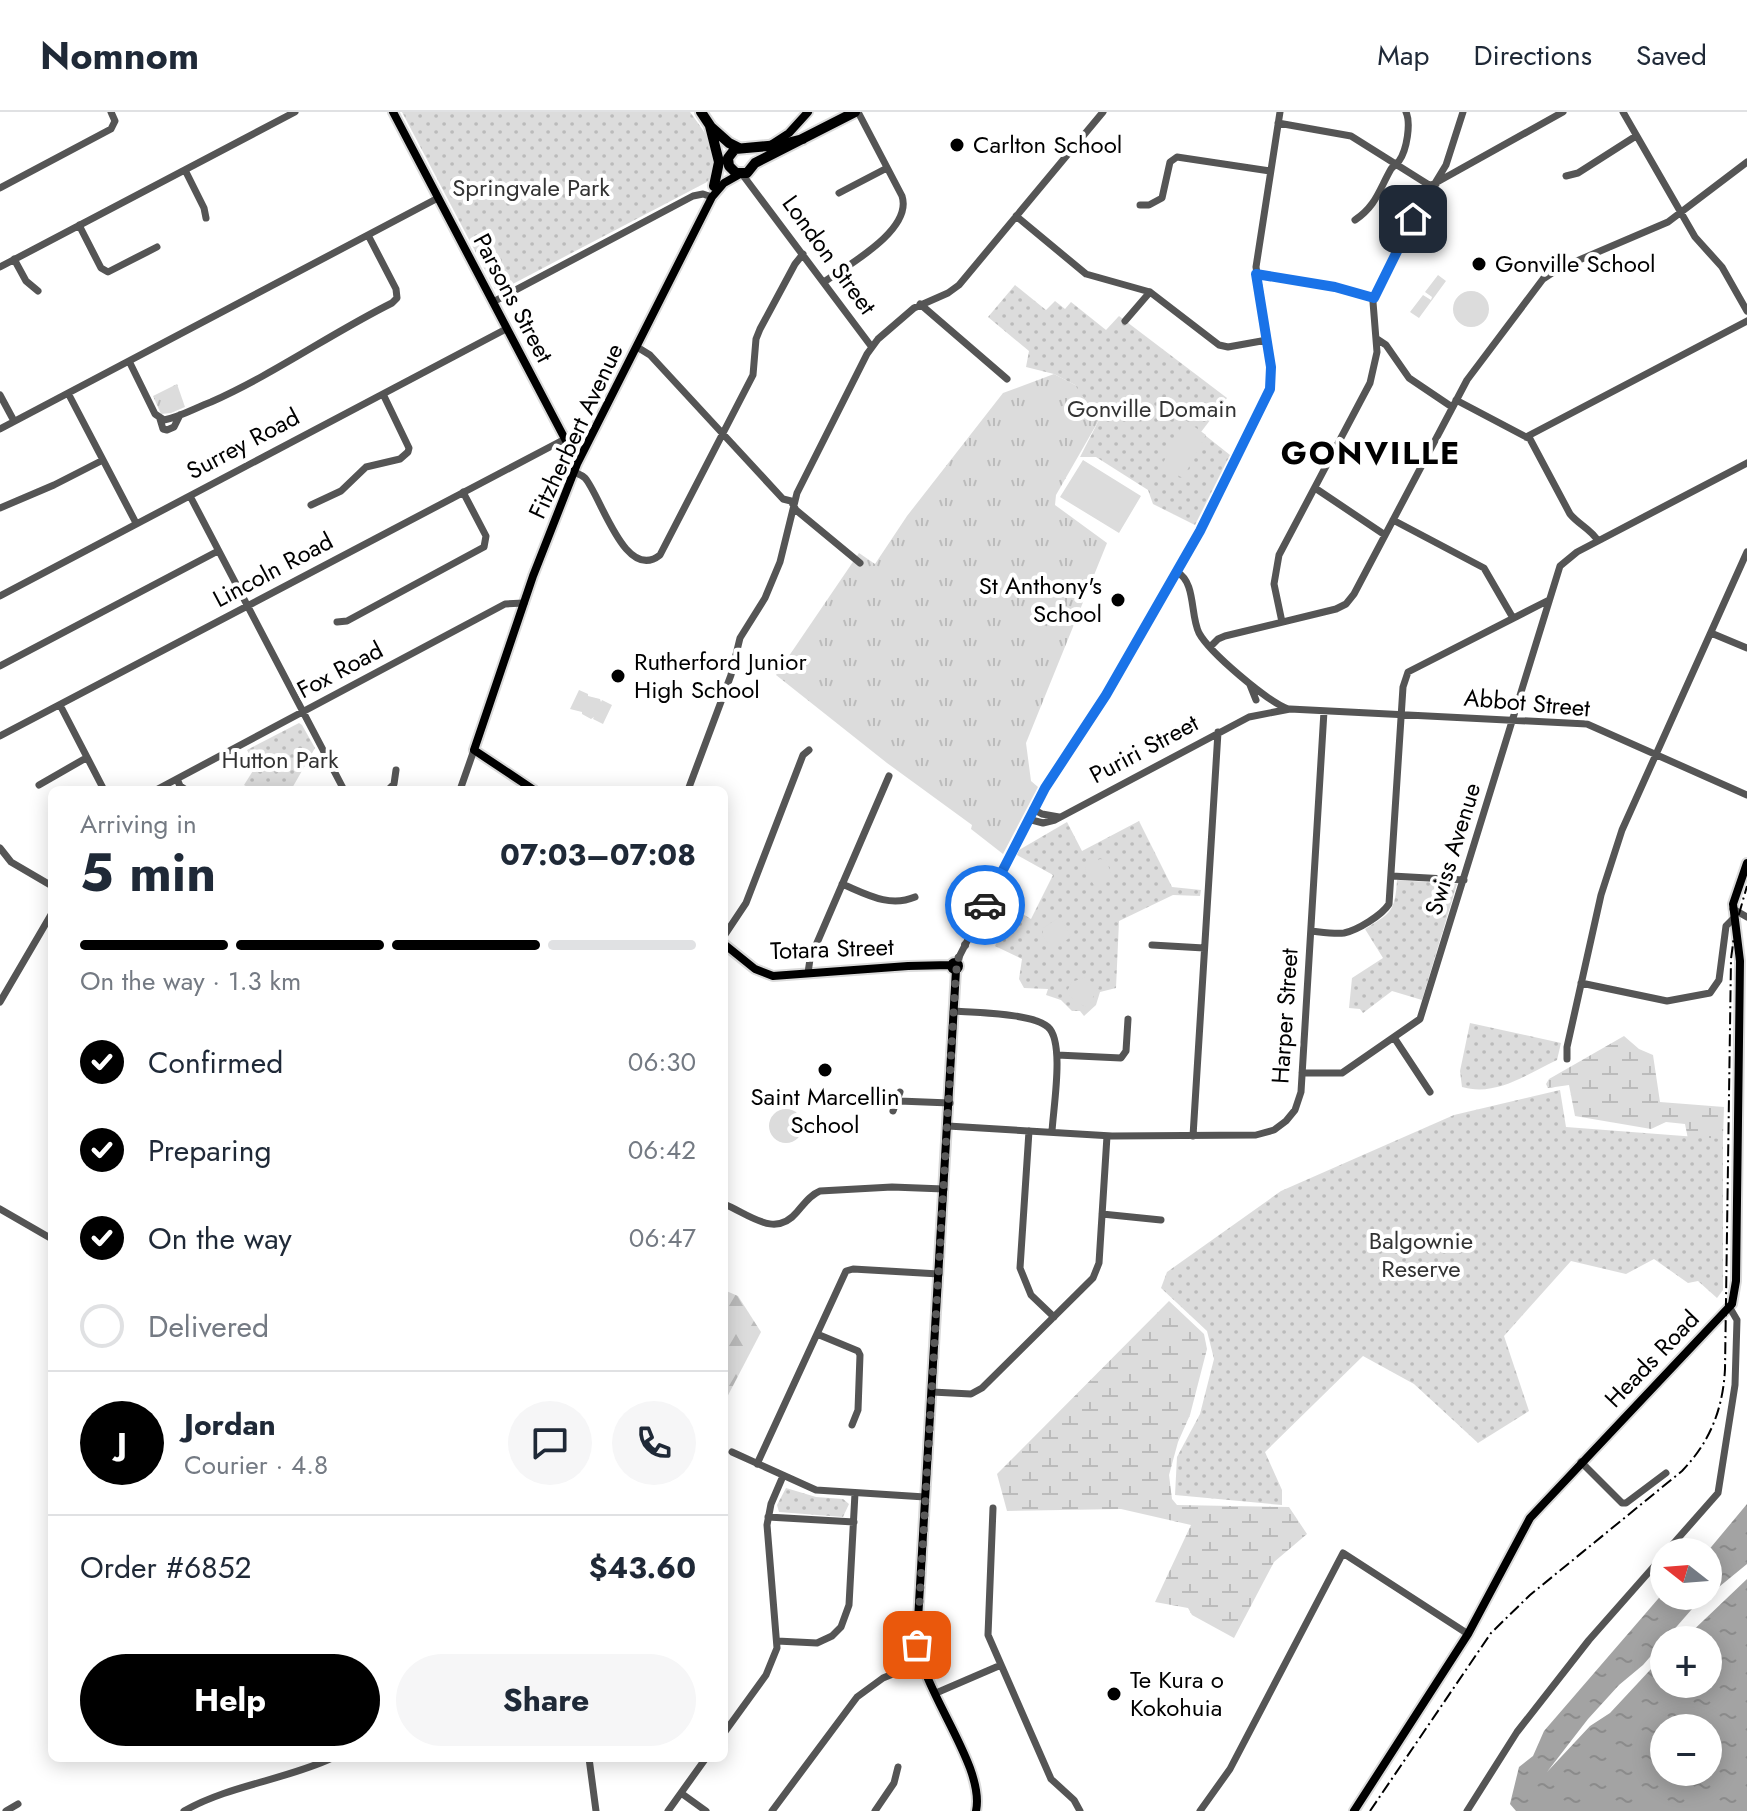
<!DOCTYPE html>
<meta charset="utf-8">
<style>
body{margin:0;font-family:Jost,sans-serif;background:#f6f6f7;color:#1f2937;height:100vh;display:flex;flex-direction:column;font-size:30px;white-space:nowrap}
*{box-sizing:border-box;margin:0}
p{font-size:26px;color:#747a83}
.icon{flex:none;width:44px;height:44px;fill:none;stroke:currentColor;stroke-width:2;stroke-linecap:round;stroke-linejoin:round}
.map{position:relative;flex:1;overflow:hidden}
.side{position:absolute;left:48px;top:674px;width:680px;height:976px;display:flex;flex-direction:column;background:#fff;border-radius:12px;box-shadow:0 4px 20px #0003}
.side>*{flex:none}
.needle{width:52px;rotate:287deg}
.controls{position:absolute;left:1650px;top:1426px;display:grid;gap:16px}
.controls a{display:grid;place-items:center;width:72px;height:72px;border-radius:50%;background:#fff;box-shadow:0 4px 20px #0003;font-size:40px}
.pin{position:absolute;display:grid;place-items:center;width:68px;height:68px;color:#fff;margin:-34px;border-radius:16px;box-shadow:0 4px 12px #0006}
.courier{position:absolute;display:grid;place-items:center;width:80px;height:80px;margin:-40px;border:6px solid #1a73e8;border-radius:50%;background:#fff;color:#222;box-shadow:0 2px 10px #0007}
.head em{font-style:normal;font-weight:700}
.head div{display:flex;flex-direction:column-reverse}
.head{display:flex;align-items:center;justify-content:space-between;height:136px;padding:0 32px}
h1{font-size:52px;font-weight:700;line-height:60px}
.bar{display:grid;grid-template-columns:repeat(4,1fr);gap:12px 8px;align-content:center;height:96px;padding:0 32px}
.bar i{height:10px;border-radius:6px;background:#e0e1e3}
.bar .on{background:#000}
.bar p{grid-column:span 4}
.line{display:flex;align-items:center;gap:20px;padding:0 32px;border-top:2px solid #e0e1e3}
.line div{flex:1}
.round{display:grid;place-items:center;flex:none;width:84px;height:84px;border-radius:42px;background:#f6f6f7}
ol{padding:0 32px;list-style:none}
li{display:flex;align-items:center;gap:24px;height:88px}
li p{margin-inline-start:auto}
li .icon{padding:8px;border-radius:50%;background:#000;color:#fff;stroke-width:4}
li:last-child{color:#747a83}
li i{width:44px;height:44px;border:4px solid #e0e1e3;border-radius:50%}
.cta{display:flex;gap:16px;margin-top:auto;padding:16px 32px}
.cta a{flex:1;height:92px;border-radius:48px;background:#000;color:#fff;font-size:32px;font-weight:700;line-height:92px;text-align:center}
.cta a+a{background:#f6f6f7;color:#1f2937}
header{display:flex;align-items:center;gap:48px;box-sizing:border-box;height:112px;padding:0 40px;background:#fff;border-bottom:2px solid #e0e1e3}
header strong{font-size:38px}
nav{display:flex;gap:44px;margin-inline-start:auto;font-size:28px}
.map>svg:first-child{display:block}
</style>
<header>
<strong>Nomnom</strong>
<nav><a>Map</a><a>Directions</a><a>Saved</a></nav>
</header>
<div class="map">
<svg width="1747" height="1699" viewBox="0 0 1747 1699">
<defs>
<pattern id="grass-tufts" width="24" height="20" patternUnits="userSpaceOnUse" patternTransform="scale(2)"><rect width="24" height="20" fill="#dcdcdc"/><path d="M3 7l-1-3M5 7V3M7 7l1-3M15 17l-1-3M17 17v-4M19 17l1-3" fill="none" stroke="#bbb"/></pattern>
<pattern id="forest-firs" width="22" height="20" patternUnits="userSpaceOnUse" patternTransform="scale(2)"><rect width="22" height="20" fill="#dcdcdc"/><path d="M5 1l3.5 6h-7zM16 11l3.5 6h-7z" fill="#bbb"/></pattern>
<pattern id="wetland-marsh" width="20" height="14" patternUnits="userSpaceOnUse" patternTransform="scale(2)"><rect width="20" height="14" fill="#dcdcdc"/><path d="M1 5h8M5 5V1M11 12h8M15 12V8" fill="none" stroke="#bbb"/></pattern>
<pattern id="park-dots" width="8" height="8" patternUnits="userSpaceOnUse" patternTransform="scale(2)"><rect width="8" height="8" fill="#dcdcdc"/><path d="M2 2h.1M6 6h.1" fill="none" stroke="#bbb" stroke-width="1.8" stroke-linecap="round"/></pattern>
<pattern id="water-ripples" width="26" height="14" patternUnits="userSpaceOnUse" patternTransform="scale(2)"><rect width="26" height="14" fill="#a3a3a3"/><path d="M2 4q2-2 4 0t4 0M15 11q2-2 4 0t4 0" fill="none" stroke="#8b8b8b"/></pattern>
</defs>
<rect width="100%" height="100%" fill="#fff"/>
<path fill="url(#grass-tufts)" d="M1054,262L1077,274L1099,308L1056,383L1055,393L1107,431L1026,631L1031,669L1038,675L1003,742L971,717L972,713L887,651L776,563L859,441L875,452L907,404L1003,281Z
M177,272L185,295L171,301L161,302L153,284Z"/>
<path fill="url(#forest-firs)" d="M724,1178L738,1184L761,1220L724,1291Z"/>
<path fill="url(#wetland-marsh)" d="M1624,924L1639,937L1653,943L1660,990L1724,995L1718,1175L1685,1012L1666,1010L1651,1017L1575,1004L1569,973L1548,976L1546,972L1549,967Z
M1169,1189L1204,1222L1207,1237L1190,1303L1178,1330L1169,1363L1172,1387L1177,1393L1289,1395L1307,1422L1274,1450L1234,1526L1192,1503L1188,1496L1155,1490L1191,1413L1121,1397L1007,1399L997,1362Z"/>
<path fill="url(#park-dots)" d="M402,0H690C708,25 715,32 713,63L707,70L503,177H495Z
M1015,173L1046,198L1055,189L1065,197L1071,190L1106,218L1119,204L1227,286L1201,320L1230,343L1195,413L1153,392L1148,378L1096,345H1080L1099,308L1075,273L1054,262L1026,255L1029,239L988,205Z
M299,611L302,613L315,636L291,678H252L244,673L256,654L247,638Z
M1139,709L1172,775L1201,778L1200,784L1173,783L1119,809L1116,876L1100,880L1096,893L1084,904L1080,899H1072L1061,888L1046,883L1048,877L1024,876L1019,867L1022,847L995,834L1001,821L998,819L1011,795L1031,807L1053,763L1017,743L1019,738L1067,710L1082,739Z
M1397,768L1457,772L1422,888L1392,879L1363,901L1360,897L1349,896L1352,866L1383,846L1365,817C1391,801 1395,800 1397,768Z
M1470,911L1561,931L1557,948C1527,962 1496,985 1462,975L1460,959Z
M1560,978L1566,1015L1723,1027V1178L1717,1186L1698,1169L1688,1171L1654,1147L1626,1162L1571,1149L1504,1224L1529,1299L1478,1331L1414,1272L1363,1244L1265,1340L1282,1378V1393L1175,1383L1177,1345L1200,1302L1214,1247L1207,1219L1161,1176L1167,1160L1281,1079L1454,1003Z
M786,1376L816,1385L843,1387L849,1392L843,1405L779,1400L777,1393Z"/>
<path fill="#dcdcdc" d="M1438,163L1446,169L1419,206L1410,200L1423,183L1431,188L1432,185L1425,180Z
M1453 197a18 18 0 1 1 36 0a18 18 0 1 1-36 0Z
M1185,308L1206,323L1183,366L1161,355Z
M1083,348L1141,384L1119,421L1060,385Z
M579,578L588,582V584L600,587L601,590L602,588L612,593L603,612L593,607L594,605L591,607L582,602V600L570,597Z
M1100,747L1106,748L1111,761L1107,768L1095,775L1085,758L1086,755Z
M1058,806L1061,807L1071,825L1059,833L1047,830L1043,824V816Z
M1085,865L1099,875L1088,894L1085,895L1068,883L1067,879L1072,870Z
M769 1014a17 17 0 1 1 34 0a17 17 0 1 1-34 0Z"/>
<path fill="url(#water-ripples)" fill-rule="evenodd" d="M1747,1392V1452L1692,1497L1643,1553L1619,1573L1588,1607L1547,1660L1590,1614L1610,1601L1664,1543V1572H1708V1528H1683L1747,1467V1699H1516L1510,1692L1519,1655L1533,1644L1544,1619L1664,1480V1484H1708L1707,1440ZM1664,1616H1708V1660H1664Z"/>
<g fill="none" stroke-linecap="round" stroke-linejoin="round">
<defs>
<path id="major" d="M393,0L565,327L572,338L581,344
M772,32L789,21L808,0
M534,678L474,638L533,464L577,352L712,85L724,71L740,62
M724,832L755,857L773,864L908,854L951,853
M951 854a4 4 0 1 1 8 0a4 4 0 1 1-8 0Z
M956,858L917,1525C918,1575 986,1653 976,1699
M1354,1699L1468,1522L1530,1406L1732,1192L1736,1169L1740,849L1733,792L1747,751"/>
<path id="highway" d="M701,0L713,18
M710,14L719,50L714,74
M711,15L729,31L739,36
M803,27L779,33L735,37L728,46L729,54L736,61H747L755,51L855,0"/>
</defs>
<use href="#major" stroke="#dbdbdb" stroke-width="12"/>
<use href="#highway" stroke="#dbdbdb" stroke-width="14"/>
<path stroke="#555" stroke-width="7" d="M1623,0L1695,125L1722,155L1747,199
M1278,11L1351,24L1429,73L1436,72
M185,58L204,96L206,106
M742,62L871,234
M1566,64L1578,61L1636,24
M1439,69L1563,0
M0,76L111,17L115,9L111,0
M839,81L887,56
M1140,93H1149L1162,86L1170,50L1177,45L1270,59
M1016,104L1086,162L1150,180L1219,233L1228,235L1267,228
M1355,108C1376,94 1379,78 1391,57C1393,54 1397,52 1399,49C1407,38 1411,11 1406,0
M79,113L101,156L108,160L157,135
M14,147L26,169L38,179
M0,155L295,0
M1256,162L1335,175L1374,186
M824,170C848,153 913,118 902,84L858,0
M493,190L693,84L703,82L712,85
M920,192L1007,267
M1125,209L1150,180
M1377,227L1386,233L1409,266L1452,295
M637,235L650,243L783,387L791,389L796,398L860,451
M129,249L155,302L164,308C180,305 195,296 211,290C274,262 330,222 392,191L397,186L396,177L368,123
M68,281L136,411
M0,283L14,309
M1456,288L1530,327L1570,402C1579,413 1591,417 1598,429
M160,307L163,317L167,318L174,315L180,303
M0,317L438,86
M1526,325L1747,209
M574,360C578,362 582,363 585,366C601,384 625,471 660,443L753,263L756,227L760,217L795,152L803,142
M1315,376L1385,423
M190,384L344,678
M311,393L341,379L366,355L400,347L408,340L409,336L383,282
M0,396L54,373L103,348
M1393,408L1484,456L1513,506
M1177,460C1196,470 1190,503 1199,521C1210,541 1267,589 1288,597
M0,484L506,217
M337,510L347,509L484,435L486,424L463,380
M1282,510L1274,472L1279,443L1370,271L1377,240L1373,190L1409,114L1446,53L1463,0
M1711,521L1747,536
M1210,535L1218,527L1225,524L1336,497L1346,492L1354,482L1467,268L1543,167L1558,157L1668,110L1747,50
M0,554L218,439
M1250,573L1256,588
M60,593L104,678
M0,624L565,327
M177,667L180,674L186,678
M39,673L86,646
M156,678L505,492L524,491
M388,678L394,672L396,658
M460,678L474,638
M688,678L731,563L740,526L765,486L780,450L797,381L867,242L878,227L914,196L948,181L959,173L1103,0
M1033,697L1042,702L1059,705
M1028,707L1043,711L1055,708L1249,605L1290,597L1587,612L1747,683
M0,736L11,750L52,774
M1392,764L1464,768
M842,772C866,782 889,796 915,785
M1733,797L1747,805
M1311,819C1321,820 1334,822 1344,821C1358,818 1382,803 1389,792L1403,575L1408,560L1549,488
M724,824L746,791L803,643L809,638
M1152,833L1204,836
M957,849L1045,676L1106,583L1200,419L1270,277L1271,255L1256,155L1280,0
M808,861L810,847L889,664
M1581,871L1667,889L1710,881L1719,868L1726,814L1733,807
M0,890L52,801
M955,899C977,901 1032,901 1048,915C1065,930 1053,997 1052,1020
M1395,927L1430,980
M1057,943L1121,946L1126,939L1128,907
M1567,947V935L1601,783L1622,718L1747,440
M1302,961H1342L1420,907L1560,454L1577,440L1747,351
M899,989L950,991
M893,999L900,980
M948,1014L1112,1024L1256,1023L1274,1018L1286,1009L1295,998L1301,980L1324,599
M1029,1019L1020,1156L1031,1183L1054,1205
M1193,1024L1218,620
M724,1092C749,1102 775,1127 797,1100C804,1092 810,1083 820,1079L892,1075L944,1077
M0,1097L52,1127
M1102,1102L1161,1108
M817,1222L858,1239L860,1243L858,1298L852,1313
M932,1280L971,1282L982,1276L1093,1166L1099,1151L1107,1024
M732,1340L816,1378L925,1385
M1581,1350L1622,1391H1626L1666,1361
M757,1352L846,1159L853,1157L939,1162
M993,1396L988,1523L1051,1667L1074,1688L1080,1699
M768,1405L854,1410
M1666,1440L1718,1381L1735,1273L1737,1208L1730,1196
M777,1529L817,1531L832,1524L841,1515L849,1493L855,1381
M936,1581L1001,1553
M724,1621L766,1563L777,1536L767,1413L771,1392L783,1364
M589,1646L596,1699
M681,1681L706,1699
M6,1699L18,1692
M184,1699C230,1673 285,1668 332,1646
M668,1699L706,1646
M772,1699L857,1585L883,1566L922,1550
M875,1699L894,1671L898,1655
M1200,1699L1230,1657L1343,1441L1468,1522
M1467,1699L1517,1620L1589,1528L1664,1443"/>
<use href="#major" stroke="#000" stroke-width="8"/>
<use href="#highway" stroke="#000" stroke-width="10"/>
<path stroke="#000" stroke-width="2" stroke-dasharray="12 4 2 4" stroke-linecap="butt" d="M1370,1699L1491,1521L1530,1483L1682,1359C1710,1330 1723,1297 1725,1257L1731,847L1735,816L1747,774"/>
</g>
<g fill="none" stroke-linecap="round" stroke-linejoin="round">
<path stroke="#595959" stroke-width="8" stroke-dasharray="0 14.4" d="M917,1533L956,858L960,854L957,849L985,793"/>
<path stroke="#1a73e8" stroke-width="10" d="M985,793L1045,676L1106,583L1200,419L1270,277L1271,255L1256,162L1335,175L1374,186L1413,107"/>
</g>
<g fill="#000" stroke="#fff" stroke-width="3">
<circle cx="957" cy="33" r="8"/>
<circle cx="1479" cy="152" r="8"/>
<circle cx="1118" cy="488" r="8"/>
<circle cx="618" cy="564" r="8"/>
<circle cx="825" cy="958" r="8"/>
<circle cx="1114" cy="1582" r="8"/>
</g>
<g text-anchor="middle" stroke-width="8" stroke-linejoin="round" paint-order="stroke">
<g font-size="24" fill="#000" stroke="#fff" text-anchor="start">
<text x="973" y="41">Carlton School</text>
<text x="1495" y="160">Gonville School</text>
<text x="1102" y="482" text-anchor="end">St Anthony's<tspan x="1102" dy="28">School</tspan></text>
<text x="634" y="558">Rutherford Junior<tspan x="634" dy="28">High School</tspan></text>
<text x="825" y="993" text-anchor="middle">Saint Marcellin<tspan x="825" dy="28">School</tspan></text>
<text x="1130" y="1576">Te Kura o<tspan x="1130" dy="28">Kokohuia</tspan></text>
</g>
<g font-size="24" fill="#333" stroke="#fff">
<text x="531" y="84">Springvale Park</text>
<text x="1152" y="305">Gonville Domain</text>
<text x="280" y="656">Hutton Park</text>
<text x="1421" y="1137">Balgownie<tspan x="1421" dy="28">Reserve</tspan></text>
</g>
<g font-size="24" fill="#000" stroke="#fff">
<text transform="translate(829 143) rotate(54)" y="8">London Street</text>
<text transform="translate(513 186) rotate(62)" y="8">Parsons Street</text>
<text transform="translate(576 319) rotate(-65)" y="8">Fitzherbert Avenue</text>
<text transform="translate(243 332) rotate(-28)" y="8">Surrey Road</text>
<text transform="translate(273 458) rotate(-28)" y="8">Lincoln Road</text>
<text transform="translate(340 558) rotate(-28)" y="8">Fox Road</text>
<text transform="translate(1527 591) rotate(5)" y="8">Abbot Street</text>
<text transform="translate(1144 637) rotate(-28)" y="8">Puriri Street</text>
<text transform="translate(1453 737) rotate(-73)" y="8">Swiss Avenue</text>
<text transform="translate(832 837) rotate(-2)" y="8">Totara Street</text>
<text transform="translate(1285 904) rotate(-86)" y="8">Harper Street</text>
<text transform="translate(1652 1247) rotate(-46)" y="8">Heads Road</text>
</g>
<g font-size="32" font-weight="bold" letter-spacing="2" fill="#000" stroke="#fff">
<text x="1371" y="352">GONVILLE</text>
</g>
</g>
</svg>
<div class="controls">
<a><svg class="needle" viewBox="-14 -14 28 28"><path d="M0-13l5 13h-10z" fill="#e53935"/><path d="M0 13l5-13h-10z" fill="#747a83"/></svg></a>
<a>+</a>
<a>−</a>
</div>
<div class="pin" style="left:917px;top:1533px;background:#ea580c"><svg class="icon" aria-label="bag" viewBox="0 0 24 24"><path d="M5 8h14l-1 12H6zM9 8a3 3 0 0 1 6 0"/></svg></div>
<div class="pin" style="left:1413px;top:107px;background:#1f2937"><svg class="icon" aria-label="home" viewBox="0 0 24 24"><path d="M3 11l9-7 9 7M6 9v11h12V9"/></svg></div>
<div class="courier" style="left:985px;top:793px"><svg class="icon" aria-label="car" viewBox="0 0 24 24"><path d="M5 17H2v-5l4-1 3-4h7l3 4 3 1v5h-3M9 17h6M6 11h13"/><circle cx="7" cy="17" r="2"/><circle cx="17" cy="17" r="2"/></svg></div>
<section class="side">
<div class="head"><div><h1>5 min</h1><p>Arriving in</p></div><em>07:03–07:08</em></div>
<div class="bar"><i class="on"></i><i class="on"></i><i class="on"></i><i></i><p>On the way · 1.3 km</p></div>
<ol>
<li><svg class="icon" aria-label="check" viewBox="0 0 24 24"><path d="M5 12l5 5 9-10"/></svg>Confirmed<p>06:30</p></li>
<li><svg class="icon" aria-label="check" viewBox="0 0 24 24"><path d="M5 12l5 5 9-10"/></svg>Preparing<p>06:42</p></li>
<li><svg class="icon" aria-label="check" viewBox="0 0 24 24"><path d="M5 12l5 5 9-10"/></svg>On the way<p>06:47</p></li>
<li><i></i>Delivered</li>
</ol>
<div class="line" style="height:144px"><b class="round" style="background:#000;color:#fff">J</b><div><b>Jordan</b><p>Courier · 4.8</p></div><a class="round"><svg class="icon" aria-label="chat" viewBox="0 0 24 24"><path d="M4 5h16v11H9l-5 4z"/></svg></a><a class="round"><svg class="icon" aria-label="phone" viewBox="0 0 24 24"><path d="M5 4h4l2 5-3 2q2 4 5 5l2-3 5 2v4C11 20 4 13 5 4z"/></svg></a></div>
<div class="line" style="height:104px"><div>Order #6852</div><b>$43.60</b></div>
<div class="cta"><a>Help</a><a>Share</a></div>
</section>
</div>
